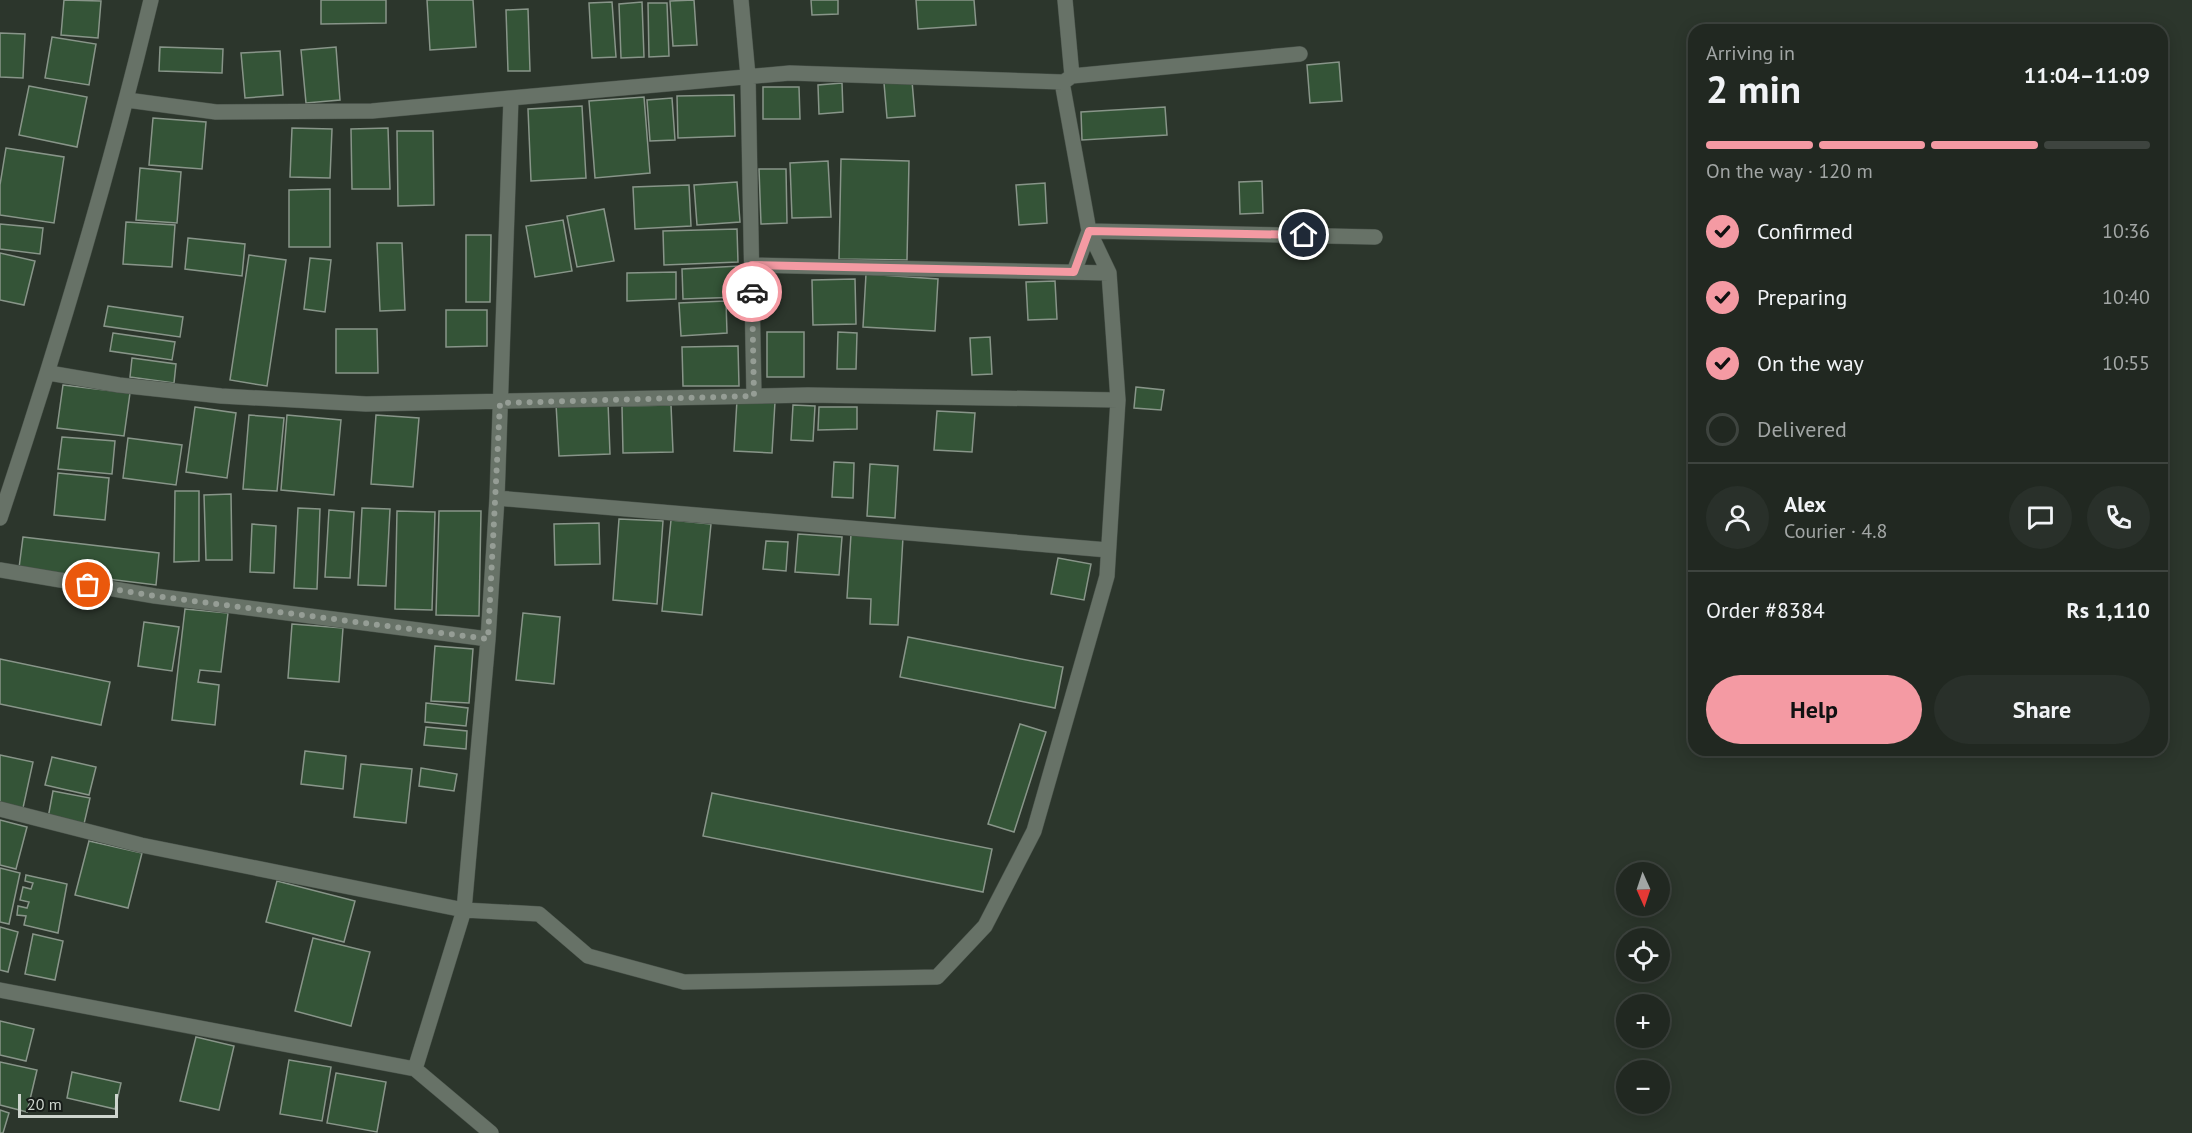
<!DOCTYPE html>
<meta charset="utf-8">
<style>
body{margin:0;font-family:"PT Sans",sans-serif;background:#29302a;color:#f1f3f6;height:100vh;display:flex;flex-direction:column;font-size:22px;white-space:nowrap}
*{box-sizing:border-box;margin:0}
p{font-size:20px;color:#a2a6a5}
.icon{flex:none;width:33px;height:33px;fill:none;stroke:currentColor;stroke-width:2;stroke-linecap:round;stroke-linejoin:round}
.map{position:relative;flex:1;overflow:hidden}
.sheet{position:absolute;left:1688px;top:24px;width:480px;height:732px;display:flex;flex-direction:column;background:#212821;border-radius:18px;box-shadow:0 3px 15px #0003,0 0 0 2px #3e443f}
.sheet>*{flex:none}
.needle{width:39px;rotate:177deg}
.fabs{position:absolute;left:1616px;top:862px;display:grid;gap:12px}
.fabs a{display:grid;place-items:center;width:54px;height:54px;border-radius:50%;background:#212821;box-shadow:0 3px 15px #0003,0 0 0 2px #3e443f;font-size:30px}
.scale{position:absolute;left:18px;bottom:15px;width:100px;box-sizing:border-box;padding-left:6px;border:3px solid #ced5ce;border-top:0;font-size:16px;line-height:21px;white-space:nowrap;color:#ced5ce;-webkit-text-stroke:4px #171c18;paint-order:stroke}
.pin{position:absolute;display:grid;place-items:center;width:51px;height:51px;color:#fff;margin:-26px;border:3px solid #fff;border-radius:50%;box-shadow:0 2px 6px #0007}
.courier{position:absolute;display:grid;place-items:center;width:60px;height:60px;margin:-30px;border:4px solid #f49aa3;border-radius:50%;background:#fff;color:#222;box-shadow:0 2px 8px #0007}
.overview em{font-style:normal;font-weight:600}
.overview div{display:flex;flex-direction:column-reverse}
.overview{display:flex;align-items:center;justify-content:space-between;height:102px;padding:0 18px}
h1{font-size:39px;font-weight:600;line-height:45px}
.bar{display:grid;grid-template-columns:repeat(4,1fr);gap:9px 6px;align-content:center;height:72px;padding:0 18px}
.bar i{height:8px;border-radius:4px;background:#3e443f}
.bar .active{background:#f49aa3}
.bar p{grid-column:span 4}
.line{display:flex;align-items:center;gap:15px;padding:0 18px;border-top:2px solid #3e443f}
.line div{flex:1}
.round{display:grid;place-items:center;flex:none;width:63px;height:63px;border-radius:32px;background:#29302a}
ol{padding:0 18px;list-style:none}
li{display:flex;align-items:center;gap:18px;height:66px}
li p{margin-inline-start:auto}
li .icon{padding:6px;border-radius:50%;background:#f49aa3;color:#111;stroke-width:4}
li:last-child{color:#a2a6a5}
li i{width:33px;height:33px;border:3px solid #3e443f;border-radius:50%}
.primary-button{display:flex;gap:12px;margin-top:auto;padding:12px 18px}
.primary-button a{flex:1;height:69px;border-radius:36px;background:#f49aa3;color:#111;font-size:24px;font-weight:600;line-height:69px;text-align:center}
.primary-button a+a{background:#29302a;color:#f1f3f6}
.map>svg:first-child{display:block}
</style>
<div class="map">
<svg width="2192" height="1133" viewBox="0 0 2192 1133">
<rect width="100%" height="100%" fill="#2c362c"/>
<path fill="#345437" stroke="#889589" stroke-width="1.5" d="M64,0L101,1L98,38L61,35Z
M321,0H386V23L321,24Z
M427,0H473L476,47L430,50Z
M694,0L697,45L673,46L670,1Z
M811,0H838V14L812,15Z
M916,0H974L976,25L918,29Z
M612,2L616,57L592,58L589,3Z
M642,2L644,57L621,58L619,4Z
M648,3H667L669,56L649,57Z
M528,9L530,71H508L506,10Z
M0,33L25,34L23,78L0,77Z
M52,37L96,44L89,85L45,78Z
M160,47L223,49L222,73L159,71Z
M336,47L340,100L306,103L301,50Z
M280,51L283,95L245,98L241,53Z
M1339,62L1342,101L1310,103L1307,65Z
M912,81L915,116L887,118L884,83Z
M842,83L843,112L819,114L818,85Z
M29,86L87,97L77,147L19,135Z
M763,87H799L800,119H763Z
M734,95L735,136L678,138L677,96Z
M644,97L650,173L595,178L589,101Z
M672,98L675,140L650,141L647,100Z
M582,106L586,178L531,181L528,109Z
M1165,107L1167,135L1082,140L1081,112Z
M153,118L206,122L202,169L149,165Z
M292,128L332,129L330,178L290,177Z
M388,128L390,189H352L351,129Z
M397,131H433L434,205L398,206Z
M6,148L64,157L54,223L0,215V185Z
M841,159L909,161L907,260L839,259Z
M828,161L831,217L792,218L790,163Z
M140,168L181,172L177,223L136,220Z
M759,169H786L787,223L761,224Z
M1262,181L1263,213L1240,214L1239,182Z
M737,182L740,222L697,225L694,185Z
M1045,183L1047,223L1019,225L1016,185Z
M689,185L691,226L635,229L633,187Z
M330,189V247H289V190Z
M604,209L614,261L577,267L567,216Z
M563,220L572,271L535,277L526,226Z
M126,222L175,225L172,267L123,264Z
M0,224L43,228L40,254L0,249Z
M737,229L738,262L664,265L663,231Z
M466,235H491L490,302H466Z
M188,238L245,244L242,276L185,269Z
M377,243H402L405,310L380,311Z
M0,253L35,261L24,305L0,300Z
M249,255L286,260L267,386L230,380Z
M310,258L331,260L325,312L304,309Z
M740,266L742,297L683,299L682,269Z
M676,272V299L627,301V273Z
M866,274L938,279L935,331L863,327Z
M855,279L856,324L813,325L812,280Z
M1055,281L1057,319L1028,320L1026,282Z
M726,301L727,333L681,336L679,303Z
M108,306L183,317L180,337L104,326Z
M446,310H487V346L446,347Z
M336,329H377L378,373H336Z
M767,332H804V377H767Z
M838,332L857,333L856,369H837Z
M113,333L175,342L172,360L110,351Z
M990,337L992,374L972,375L970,338Z
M738,346L739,386H683L682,347Z
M132,358L176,364L174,383L130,377Z
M63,385L130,393L124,436L57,428Z
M1136,387L1164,390L1161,410L1134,408Z
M737,400L775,402L772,453L734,451Z
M608,402L610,454L559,456L556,404Z
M671,405L673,452L623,453L622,406Z
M793,405L815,406L813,441L791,440Z
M195,407L236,413L227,478L186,472Z
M819,407H857V429L818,430Z
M937,411L975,413L972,452L934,450Z
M249,415L284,418L277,491L243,489Z
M287,415L341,420L334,495L281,490Z
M376,415L419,418L413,487L371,484Z
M62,437L115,441L112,474L58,469Z
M128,438L182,445L176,485L123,478Z
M834,462L854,463L853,498L832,497Z
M870,464L898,466L895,518L867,516Z
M58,473L109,478L105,520L54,515Z
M175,491H199V561L174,562Z
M231,494L232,560H206L204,495Z
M298,508L320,509L317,589L294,588Z
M362,508L390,509L386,586L358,585Z
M329,510L354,512L350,578L325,577Z
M397,511L435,512L432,610L395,609Z
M439,511H481L479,616L436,615Z
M619,519L663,521L657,604L613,600Z
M671,520L711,524L702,615L662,611Z
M599,523L600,564L555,565L554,524Z
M252,524L276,526L274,573L250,572Z
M798,534L842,537L839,575L795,572Z
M851,534L903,537L898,625L870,624L871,599L847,598Z
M23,537L159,553L156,585L19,568Z
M766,541L788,542L786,571L763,569Z
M1058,558L1091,564L1084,600L1051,594Z
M185,609L228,613L221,672L200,670L198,682L219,685L215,725L172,720Z
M523,613L560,617L554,684L516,680Z
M144,622L179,627L172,671L138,666Z
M292,624L343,628L339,682L288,678Z
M908,637L1063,667L1055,708L900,677Z
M435,646L473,649L469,703L431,701Z
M0,659L110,682L101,725L0,704Z
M426,703L468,708L466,726L425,722Z
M1020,724L1046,732L1014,832L988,824Z
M426,727L467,731L466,749L424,745Z
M305,751L346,756L343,789L301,784Z
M0,755L33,762L23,808L0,804Z
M52,757L96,767L89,795L45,785Z
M361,764L412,769L406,823L354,817Z
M421,768L457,774L454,791L419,786Z
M53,791L90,798L84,824L48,818Z
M712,793L992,849L983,892L703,836Z
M0,820L27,827L16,869L0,865Z
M89,841L142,853L128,908L75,895Z
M0,868L20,873L9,924L0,922Z
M26,875L67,884L58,933L24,925L26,916L17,915L18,906L27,908L29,902L20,900L23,887L31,889L33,883L25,881Z
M277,881L355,901L344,942L266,922Z
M0,927L18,932L8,972L0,970Z
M33,934L63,941L55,980L25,974Z
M313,938L370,952L351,1026L295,1011Z
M0,1021L34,1029L26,1061L0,1055Z
M196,1037L234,1046L219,1110L180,1101Z
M289,1060L331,1067L322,1121L280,1114Z
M0,1062L37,1070L27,1112L0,1105Z
M72,1072L121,1083L115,1109L67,1098Z
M336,1073L386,1082L377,1132L327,1123Z
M0,1110L9,1113L3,1133H0Z"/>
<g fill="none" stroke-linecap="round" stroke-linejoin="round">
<defs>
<path id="minor" d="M741,0L748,76L754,396
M1072,76L1300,54
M1065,81L1072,76L1065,0
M127,100L216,112L372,111L511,98
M752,265L1109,273
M1074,272L1089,231L1375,237
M49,373L119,385L221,396L366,404L808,395L1118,400
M497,498L1108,550
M0,518C57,348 109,175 151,0
M0,570L155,596L488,639L497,498L511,98L790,73L1062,82L1089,231L1109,273L1118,400L1107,576L1034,831L985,926L937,977L684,982L588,956L539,914L464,910L141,845L0,809
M488,639L464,910L415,1069L491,1133
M0,990L415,1069"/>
</defs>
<use href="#minor" stroke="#485149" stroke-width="16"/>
<use href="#minor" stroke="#677267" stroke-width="15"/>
</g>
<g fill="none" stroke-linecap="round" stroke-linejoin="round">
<path stroke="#959d95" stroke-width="6" stroke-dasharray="0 10.8" d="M88,585L155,596L488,639L500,403L754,396L752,292"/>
<path stroke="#f49aa3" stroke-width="8" d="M752,292V265L1074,272L1089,231L1304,235"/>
</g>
</svg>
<div class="fabs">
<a><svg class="needle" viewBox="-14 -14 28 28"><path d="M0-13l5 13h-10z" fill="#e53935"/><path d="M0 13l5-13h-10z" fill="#a2a6a5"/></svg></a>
<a><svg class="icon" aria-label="locate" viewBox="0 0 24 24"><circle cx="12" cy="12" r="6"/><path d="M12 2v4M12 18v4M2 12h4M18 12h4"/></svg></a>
<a>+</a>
<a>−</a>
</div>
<div class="scale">20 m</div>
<div class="pin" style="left:88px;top:585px;background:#ea580c"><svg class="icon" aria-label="bag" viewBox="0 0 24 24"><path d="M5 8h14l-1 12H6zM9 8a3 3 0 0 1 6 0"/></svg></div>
<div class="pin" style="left:1304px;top:235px;background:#1f2937"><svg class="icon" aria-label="home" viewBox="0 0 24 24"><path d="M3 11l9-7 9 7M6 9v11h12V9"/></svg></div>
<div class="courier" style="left:752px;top:292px"><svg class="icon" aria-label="car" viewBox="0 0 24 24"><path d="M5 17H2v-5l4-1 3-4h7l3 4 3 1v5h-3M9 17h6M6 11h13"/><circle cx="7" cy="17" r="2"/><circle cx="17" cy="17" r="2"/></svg></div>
<section class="sheet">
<div class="overview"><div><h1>2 min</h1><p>Arriving in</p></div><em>11:04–11:09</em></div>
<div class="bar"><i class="active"></i><i class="active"></i><i class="active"></i><i></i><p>On the way · 120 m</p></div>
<ol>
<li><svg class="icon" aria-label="check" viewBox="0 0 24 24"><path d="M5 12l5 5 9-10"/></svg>Confirmed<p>10:36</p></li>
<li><svg class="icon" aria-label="check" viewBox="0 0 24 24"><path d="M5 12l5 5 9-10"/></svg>Preparing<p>10:40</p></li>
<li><svg class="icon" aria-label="check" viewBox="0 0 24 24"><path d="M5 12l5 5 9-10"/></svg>On the way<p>10:55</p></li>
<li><i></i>Delivered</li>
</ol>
<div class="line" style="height:108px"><a class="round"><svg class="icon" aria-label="person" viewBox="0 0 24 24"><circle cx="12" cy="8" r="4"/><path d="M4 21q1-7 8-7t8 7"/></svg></a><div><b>Alex</b><p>Courier · 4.8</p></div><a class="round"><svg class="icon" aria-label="chat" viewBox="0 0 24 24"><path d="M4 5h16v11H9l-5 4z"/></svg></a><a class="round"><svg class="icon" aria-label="phone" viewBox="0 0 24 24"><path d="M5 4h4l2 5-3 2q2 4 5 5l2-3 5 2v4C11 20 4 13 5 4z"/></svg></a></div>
<div class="line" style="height:78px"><div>Order #8384</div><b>Rs 1,110</b></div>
<div class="primary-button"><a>Help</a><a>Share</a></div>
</section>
</div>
